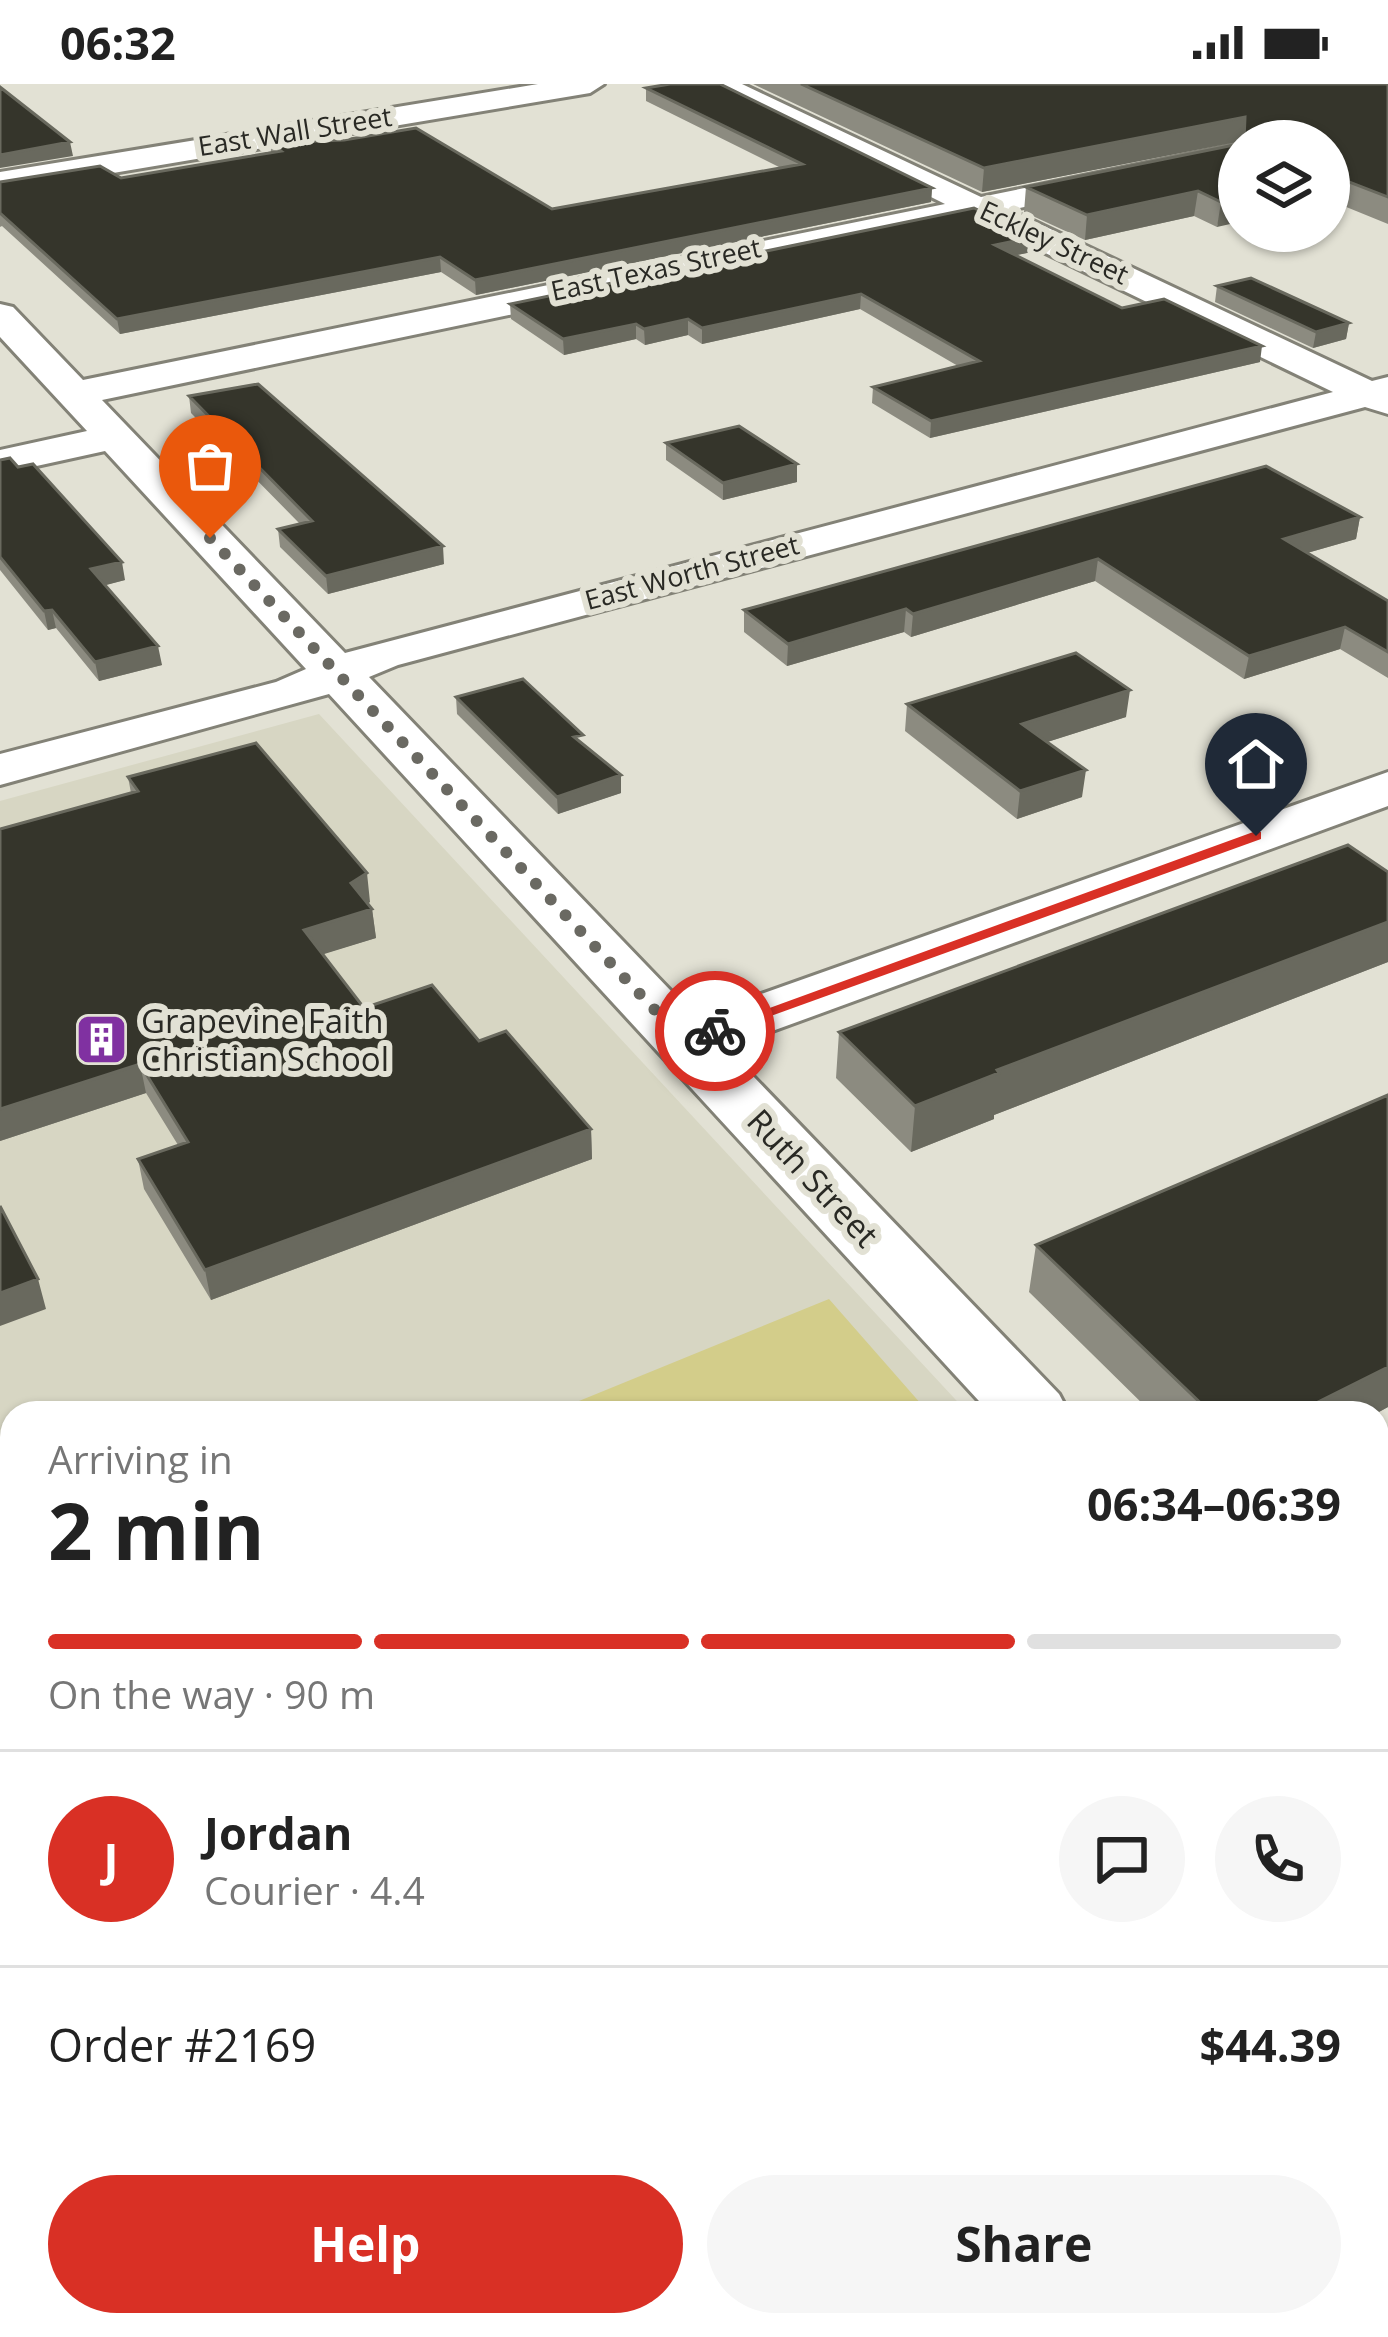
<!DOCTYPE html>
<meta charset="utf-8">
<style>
body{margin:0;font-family:"Open Sans",sans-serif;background:#f6f6f6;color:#222;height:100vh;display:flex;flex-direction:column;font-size:45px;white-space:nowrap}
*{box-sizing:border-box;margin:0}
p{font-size:39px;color:#767676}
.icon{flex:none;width:66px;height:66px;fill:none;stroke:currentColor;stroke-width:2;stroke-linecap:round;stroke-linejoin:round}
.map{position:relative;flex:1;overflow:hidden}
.drawer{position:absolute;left:0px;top:1317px;width:1389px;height:936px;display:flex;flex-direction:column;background:#fff;border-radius:36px 36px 0 0;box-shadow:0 3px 9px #0004}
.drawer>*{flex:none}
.tools{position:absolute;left:1218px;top:36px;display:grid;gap:24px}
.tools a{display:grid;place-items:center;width:132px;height:132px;border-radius:50%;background:#fff;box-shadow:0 3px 9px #0004;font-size:60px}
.pin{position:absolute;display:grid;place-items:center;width:102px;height:102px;color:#fff;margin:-123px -51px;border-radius:50% 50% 50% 0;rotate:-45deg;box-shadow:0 0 12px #0007}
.pin .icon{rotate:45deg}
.courier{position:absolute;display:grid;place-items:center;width:120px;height:120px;margin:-60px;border:9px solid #d93025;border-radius:50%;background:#fff;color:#222;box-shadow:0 3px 15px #0007}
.overview em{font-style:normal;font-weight:700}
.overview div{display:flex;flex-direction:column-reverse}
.overview{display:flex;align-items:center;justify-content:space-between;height:204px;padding:0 48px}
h1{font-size:78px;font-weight:700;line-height:90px}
.bar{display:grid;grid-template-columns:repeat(4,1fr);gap:18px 12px;align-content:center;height:144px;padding:0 48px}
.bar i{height:15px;border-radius:9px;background:#e0e0e0}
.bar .selected{background:#d93025}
.bar p{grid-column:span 4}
.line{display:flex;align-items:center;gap:30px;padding:0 48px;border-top:3px solid #e0e0e0}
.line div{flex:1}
.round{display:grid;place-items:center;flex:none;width:126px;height:126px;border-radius:63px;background:#f6f6f6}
.button{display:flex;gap:24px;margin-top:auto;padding:24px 48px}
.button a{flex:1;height:138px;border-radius:72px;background:#d93025;color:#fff;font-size:48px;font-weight:700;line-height:138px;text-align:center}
.button a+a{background:#f6f6f6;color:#222}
.status{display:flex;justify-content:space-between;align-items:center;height:84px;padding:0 60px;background:#fff;direction:ltr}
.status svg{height:33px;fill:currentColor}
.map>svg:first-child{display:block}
</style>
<div class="status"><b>06:32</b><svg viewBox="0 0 49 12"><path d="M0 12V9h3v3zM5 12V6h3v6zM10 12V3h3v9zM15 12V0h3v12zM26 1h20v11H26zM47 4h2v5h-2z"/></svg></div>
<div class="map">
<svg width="1388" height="2253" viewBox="0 0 1388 2253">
<rect width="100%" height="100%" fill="#e2e1d4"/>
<path fill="#d7d6c3" d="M319,630L968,1329H12V2241H1377V1770L1388,1781V2253H0V717Z"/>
<path fill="#d3cd8a" d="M829,1215L929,1329L552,1328Z
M1377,1845L1388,1858V2253H418L412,2241H1377Z"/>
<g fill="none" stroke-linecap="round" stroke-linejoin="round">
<defs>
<path id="minor" d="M538,0H604L590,9L0,108V88Z
M705,0H742L981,113L1239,60V78L1010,126L1372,297L1388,293V330L1365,323L398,581L369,593L696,933L1388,688V722L726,964L1059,1310L1069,1329H990L329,610L0,701V670L276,598L306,585L105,367L0,390V366L87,347L0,253V220L13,223L83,296L945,120ZM973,134L1333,308L345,569L102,316Z
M1377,1664L1388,1668V1749L1377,1745Z"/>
</defs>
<use href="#minor" stroke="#838277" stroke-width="6"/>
<use href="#minor" fill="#fff" fill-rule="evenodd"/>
</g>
<path fill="#8c8b80" d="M753,0H1388V140L1334,118L1329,119V57H1239L982,108Z
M646,4L932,104L931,118L476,211L441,188L120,250L2,142L0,143V98L121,94L271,68L270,59L552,125L781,84L646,17Z
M1239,59L1217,143L1194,132L1085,156L1024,128L1026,103Z
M1034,153L1032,168L1016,171L1122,224L1260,278L930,354L872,319L873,303L958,282L860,225L702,260L688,251L645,261L636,255L564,271L511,235L510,220Z
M1217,202L1349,239L1346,255L1313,264L1215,218Z
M189,312L444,480L328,510L280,463L278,445L300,440L191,329Z
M666,359L797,398L723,416L666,376Z
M0,376L125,496L105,501L162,581L99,597L56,544L48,546L0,486Z
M1360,433L1356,455L1307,469L1388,517V594L1340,565L1244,595L1095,497L911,553L904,548L787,582L744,548V526Z
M456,613L583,660L621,709L558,730L457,630Z
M907,620L1126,633L1047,658L1082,713L1017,735L905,647Z
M128,693L370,818L368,819L372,825L376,854L322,870L364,924L479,957L591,1045L592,1075L211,1216L144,1105L138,1075L178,1061L146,1009L0,1057V745L131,709Z
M1388,788V878L994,1031V1035L911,1068L836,994L839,948Z
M1388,1011V1323L1377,1329H1152L1029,1208L1036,1161Z"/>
<path fill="#69695e" d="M1245,33L1242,57L982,108L984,84Z
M70,58L73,72L0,84V71Z
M1339,94L1334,118L1329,119V96Z
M932,104L931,118L476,211L475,196Z
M1198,107L1194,132L1085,156L1087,131Z
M1239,114V138L1217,143L1221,118Z
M1034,153L1032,168L994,176L995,161Z
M440,173L441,188L120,250L117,235Z
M861,210L860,225L702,260V244Z
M688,235V251L645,261L644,245Z
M1349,239L1346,255L1313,264L1316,248Z
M636,240V255L564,271L563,255Z
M1262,262L1260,278L930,354L931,337Z
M797,380V398L723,416V399Z
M1360,433L1356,455L1279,477L1284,455Z
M443,462L444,480L328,510L326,492Z
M1098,475L1095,497L911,553L913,530Z
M122,478L125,496L95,504L91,485Z
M906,525L904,548L787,582L788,560Z
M52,526L56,544L48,546L44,527Z
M1345,543L1340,565L1244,595L1249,572Z
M158,562L162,581L99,597L95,578Z
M1130,606L1126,633L1019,667L1022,640Z
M1086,686L1082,713L1017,735L1020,707Z
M621,691V709L558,730L557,713Z
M367,789L370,818L354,828L351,799Z
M372,825L376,854L308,875L304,846Z
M1388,838V878L994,1031V1035L911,1068L915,1022L997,986Z
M140,980L146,1009L0,1057V1025Z
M591,1045L592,1075L211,1216L205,1186Z
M38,1195L46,1225L0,1242V1209Z
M1388,1283V1323L1377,1329H1296Z"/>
<path fill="#35352b" stroke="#69695e" stroke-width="3" d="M670,0H720L932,104L475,196L440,173L117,235L0,129V98L100,82L121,94L281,67L270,59L344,56L416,44L552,125L802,80L646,4Z
M801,0H1388V113L1339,94L1329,96V57H1244L1245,33L984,84Z
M0,3L70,58L0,71Z
M1239,60V114L1221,118L1198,107L1087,131L1026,103Z
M974,124L1034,153L995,161L1122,224L1164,215L1262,262L931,337L873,303L979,277L861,210L702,244L688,235L644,245L636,240L563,255L510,220Z
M1251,194L1349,239L1316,248L1217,202Z
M258,300L443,462L326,492L278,445L312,437L189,312Z
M739,342L797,380L723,399L666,359Z
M10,374L18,383L33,380L122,478L91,485L158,562L95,578L52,526L44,527L0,473V376Z
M1266,382L1360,433L1284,455L1388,517V568L1345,543L1249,572L1098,475L913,530L906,525L788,560L744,526Z
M1076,569L1130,606L1022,640L1086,686L1020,707L907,620Z
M523,595L583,651L574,653L621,691L557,713L456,613Z
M256,659L367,789L351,799L372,825L304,846L364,924L432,901L479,957L506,947L591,1045L205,1186L138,1075L188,1058L140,980L0,1025V745L138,707L128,693Z
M1348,761L1388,788V838L997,986L999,989L915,1022L839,948Z
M1388,1011V1283L1296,1329H1211L1036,1161Z
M0,1122L38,1195L0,1209Z"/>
<path fill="#d93025" d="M1256,747L1261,748V755L721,950L706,947Z"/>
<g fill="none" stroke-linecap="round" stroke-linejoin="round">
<path stroke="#6a6962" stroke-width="12" stroke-dasharray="0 21.6" d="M210,454L685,958L715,947"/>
</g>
<defs>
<symbol id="building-square" viewBox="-11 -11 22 22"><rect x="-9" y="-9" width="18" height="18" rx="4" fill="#8031a1" stroke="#e2e1d4"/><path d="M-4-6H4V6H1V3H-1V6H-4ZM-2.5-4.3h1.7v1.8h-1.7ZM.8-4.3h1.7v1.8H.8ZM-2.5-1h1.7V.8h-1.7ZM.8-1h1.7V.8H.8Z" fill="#fff"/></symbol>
</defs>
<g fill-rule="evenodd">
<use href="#building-square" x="72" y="926" width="59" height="59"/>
</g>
<g text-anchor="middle" stroke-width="12" stroke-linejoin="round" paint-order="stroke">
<g font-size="27" fill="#292924" stroke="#e2e1d4">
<text transform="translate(295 48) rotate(-9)" y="9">East Wall Street</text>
<text transform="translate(1054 159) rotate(25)" y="9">Eckley Street</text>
<text transform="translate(656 186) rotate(-12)" y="9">East Texas Street</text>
<text transform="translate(692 489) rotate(-15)" y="9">East Worth Street</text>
</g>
<g font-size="33" fill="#292924" stroke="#e2e1d4" text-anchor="start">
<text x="141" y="949">Grapevine Faith<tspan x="141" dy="38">Christian School</tspan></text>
</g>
<g font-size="33" fill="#292924" stroke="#e2e1d4">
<text transform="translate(813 1094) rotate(47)" y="12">Ruth Street</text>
</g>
</g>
</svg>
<div class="tools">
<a><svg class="icon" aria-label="layers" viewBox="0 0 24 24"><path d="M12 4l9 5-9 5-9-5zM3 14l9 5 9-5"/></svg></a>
</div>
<div class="pin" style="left:210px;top:454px;background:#ea580c"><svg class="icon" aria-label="bag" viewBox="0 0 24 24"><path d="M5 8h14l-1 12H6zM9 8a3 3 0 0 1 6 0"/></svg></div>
<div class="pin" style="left:1256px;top:752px;background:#1f2937"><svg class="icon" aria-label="home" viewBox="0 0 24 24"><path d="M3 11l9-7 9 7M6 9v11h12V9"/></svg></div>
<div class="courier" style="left:715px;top:947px"><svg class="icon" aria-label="bike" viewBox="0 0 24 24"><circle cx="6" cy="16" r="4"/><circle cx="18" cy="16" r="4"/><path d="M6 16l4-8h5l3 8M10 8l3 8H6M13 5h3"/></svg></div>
<section class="drawer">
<div class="overview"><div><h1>2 min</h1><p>Arriving in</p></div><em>06:34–06:39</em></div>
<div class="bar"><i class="selected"></i><i class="selected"></i><i class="selected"></i><i></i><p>On the way · 90 m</p></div>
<div class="line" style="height:216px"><b class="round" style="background:#d93025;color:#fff">J</b><div><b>Jordan</b><p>Courier · 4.4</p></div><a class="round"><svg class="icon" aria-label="chat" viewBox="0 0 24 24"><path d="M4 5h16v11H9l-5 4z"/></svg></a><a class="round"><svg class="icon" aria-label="phone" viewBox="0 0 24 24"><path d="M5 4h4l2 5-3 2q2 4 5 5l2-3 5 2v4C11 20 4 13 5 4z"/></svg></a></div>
<div class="line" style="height:156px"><div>Order #2169</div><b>$44.39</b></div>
<div class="button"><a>Help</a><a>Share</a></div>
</section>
</div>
